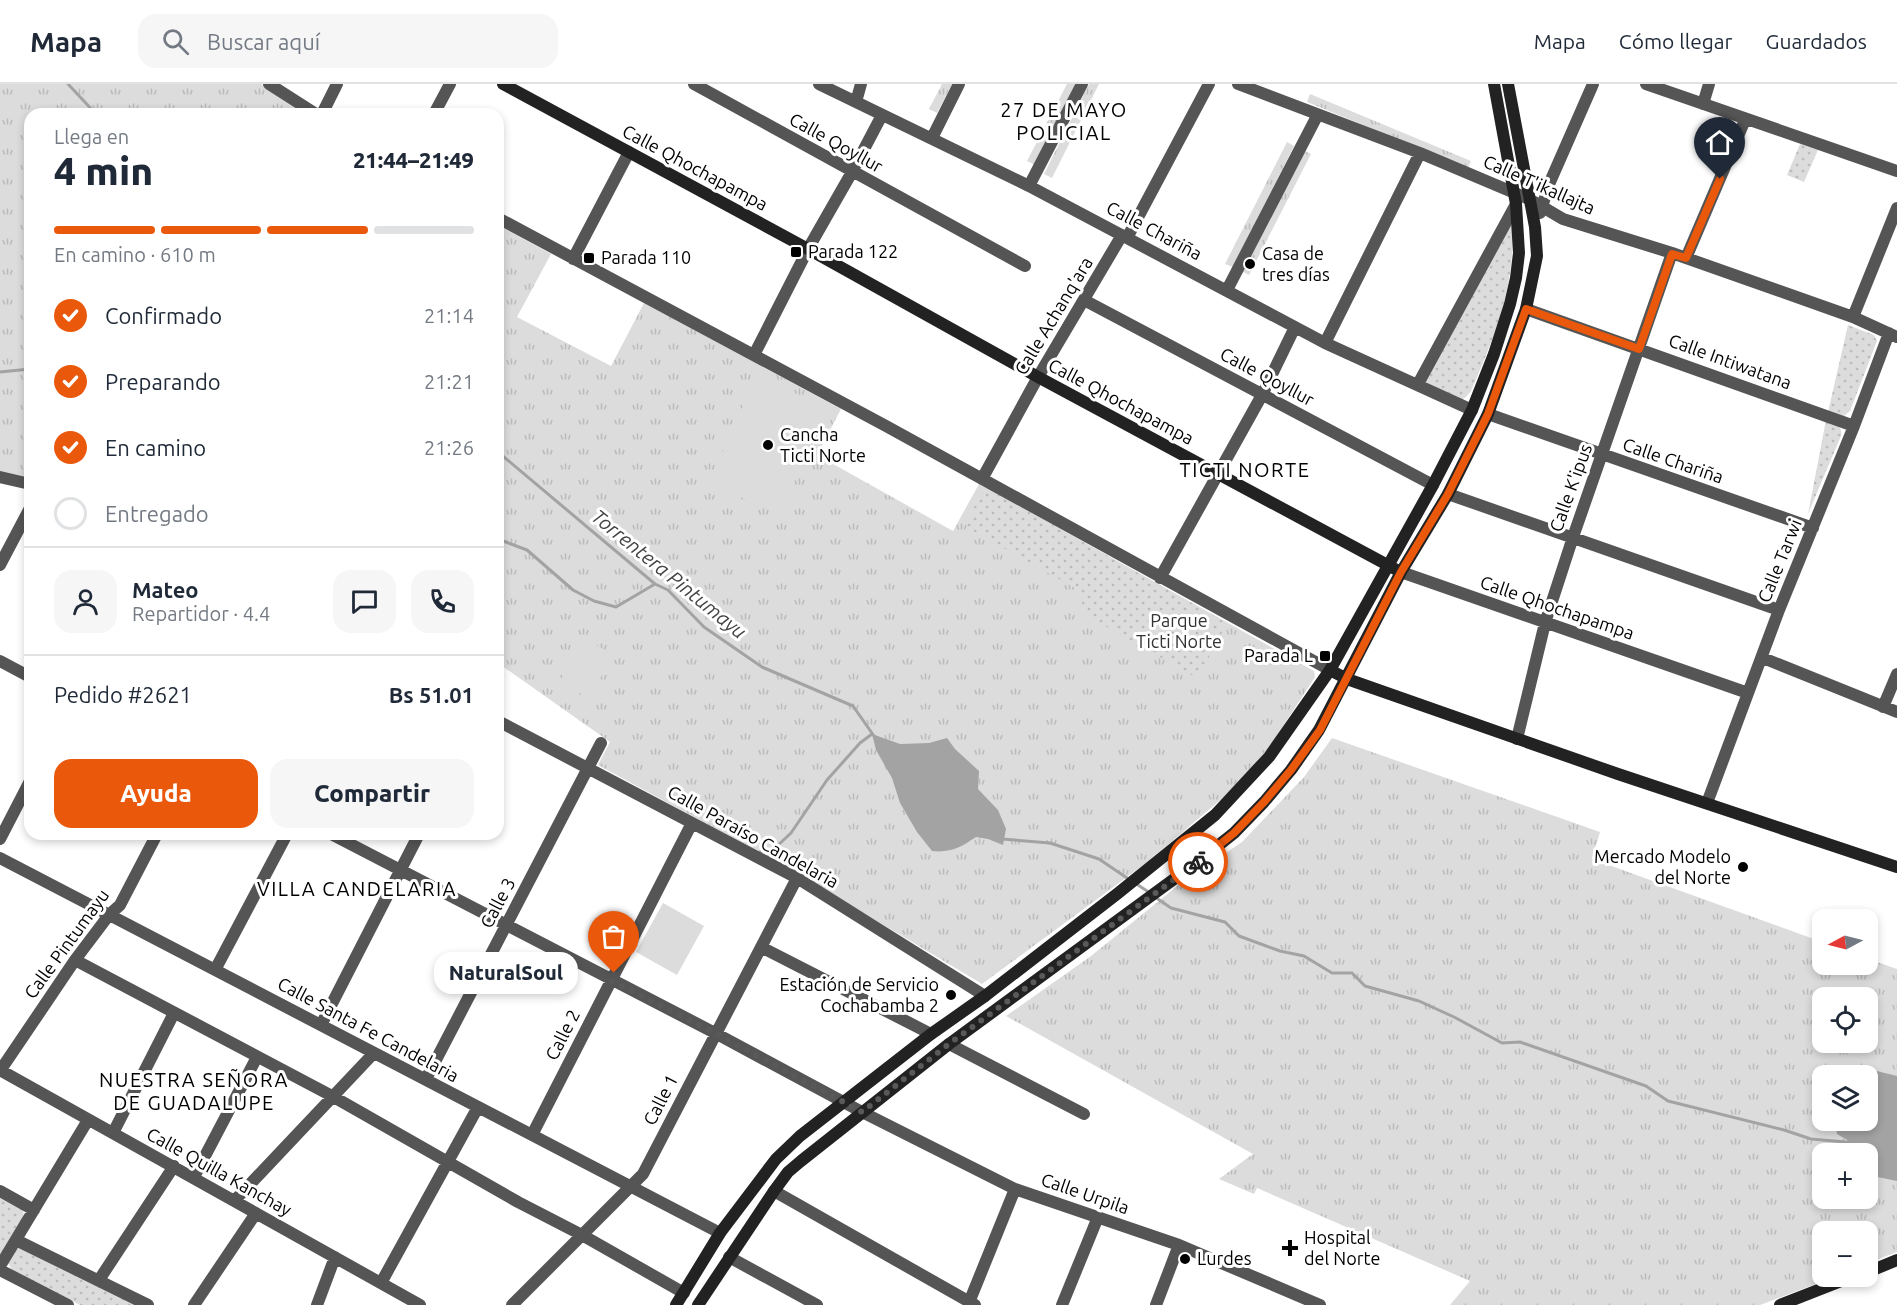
<!DOCTYPE html>
<html lang="es">
<meta charset="utf-8">
<style>
body{margin:0;font-family:Ubuntu,sans-serif;background:#f6f6f7;color:#1f2937;height:100vh;display:flex;flex-direction:column;font-size:22px;white-space:nowrap}
*{box-sizing:border-box;margin:0}
p{font-size:20px;color:#747a83}
.icon{flex:none;width:33px;height:33px;fill:none;stroke:currentColor;stroke-width:2;stroke-linecap:round;stroke-linejoin:round}
.map{position:relative;flex:1;overflow:hidden}
.sheet{position:absolute;left:24px;top:24px;width:480px;height:732px;display:flex;flex-direction:column;background:#fff;border-radius:18px;box-shadow:0 3px 9px #0003}
.sheet>*{flex:none}
.needle{width:39px;rotate:263deg}
.controls{position:absolute;left:1812px;top:825px;display:grid;gap:12px}
.controls a{display:grid;place-items:center;width:66px;height:66px;border-radius:12px;background:#fff;box-shadow:0 3px 9px #0003;font-size:30px}
.pin{position:absolute;display:grid;place-items:center;width:51px;height:51px;color:#fff;margin:-62px -26px;border-radius:50% 50% 50% 0;rotate:-45deg;box-shadow:0 0 6px #0007}
.pin .icon{rotate:45deg}
.courier{position:absolute;display:grid;place-items:center;width:60px;height:60px;margin:-30px;border:4px solid #ea580c;border-radius:50%;background:#fff;color:#222;box-shadow:0 2px 8px #0007}
.bubble{position:absolute;height:42px;border-radius:18px;background:#fff;box-shadow:0 3px 9px #0003;font-size:20px;font-weight:800;line-height:42px;text-align:center}
.headline em{font-style:normal;font-weight:800}
.headline div{display:flex;flex-direction:column-reverse}
.headline{display:flex;align-items:center;justify-content:space-between;height:102px;padding:0 30px}
h1{font-size:39px;font-weight:800;line-height:45px}
.bar{display:grid;grid-template-columns:repeat(4,1fr);gap:9px 6px;align-content:center;height:72px;padding:0 30px}
.bar i{height:8px;border-radius:4px;background:#e0e1e3}
.bar .active{background:#ea580c}
.bar p{grid-column:span 4}
.line{display:flex;align-items:center;gap:15px;padding:0 30px;border-top:2px solid #e0e1e3}
.line div{flex:1}
.round{display:grid;place-items:center;flex:none;width:63px;height:63px;border-radius:18px;background:#f6f6f7}
ol{padding:0 30px;list-style:none}
li{display:flex;align-items:center;gap:18px;height:66px}
li p{margin-inline-start:auto}
li .icon{padding:6px;border-radius:50%;background:#ea580c;color:#fff;stroke-width:4}
li:last-child{color:#747a83}
li i{width:33px;height:33px;border:3px solid #e0e1e3;border-radius:50%}
.primary-button{display:flex;gap:12px;margin-top:auto;padding:12px 30px}
.primary-button a{flex:1;height:69px;border-radius:18px;background:#ea580c;color:#fff;font-size:24px;font-weight:800;line-height:69px;text-align:center}
.primary-button a+a{background:#f6f6f7;color:#1f2937}
header{display:flex;align-items:center;gap:36px;box-sizing:border-box;height:84px;padding:0 30px;background:#fff;border-bottom:2px solid #e0e1e3}
header strong{font-size:28px}
nav{display:flex;gap:33px;margin-inline-start:auto;font-size:21px}
.search{width:420px;height:54px;background:#f6f6f7;display:flex;align-items:center;gap:15px;box-sizing:border-box;padding:0 21px;border-radius:18px;color:#747a83;font-size:22px}
.map>svg:first-child{display:block}
</style>
<header>
<strong>Mapa</strong>
<div class="search"><svg class="icon" aria-label="search" viewBox="0 0 24 24"><circle cx="10" cy="10" r="6"/><path d="M15 15l6 6"/></svg>Buscar aquí</div>
<nav><a>Mapa</a><a>Cómo llegar</a><a>Guardados</a></nav>
</header>
<div class="map">
<svg width="1897" height="1221" viewBox="0 0 1897 1221">
<defs>
<pattern id="grass-tufts" width="24" height="20" patternUnits="userSpaceOnUse" patternTransform="scale(1.5)"><rect width="24" height="20" fill="#dcdcdc"/><path d="M3 7l-1-3M5 7V3M7 7l1-3M15 17l-1-3M17 17v-4M19 17l1-3" fill="none" stroke="#bbb"/></pattern>
<pattern id="park-dots" width="8" height="8" patternUnits="userSpaceOnUse" patternTransform="scale(1.5)"><rect width="8" height="8" fill="#dcdcdc"/><path d="M2 2h.1M6 6h.1" fill="none" stroke="#bbb" stroke-width="1.8" stroke-linecap="round"/></pattern>
</defs>
<rect width="100%" height="100%" fill="#fff"/>
<path fill="url(#grass-tufts)" fill-rule="evenodd" d="M0,0H261L307,30H30V395L0,388Z
M942,0H952L937,29L929,25Z
M1067,0H1076L1035,81L1027,77Z
M1089,0H1099L1052,94L1044,90Z
M1310,10L1471,77L1468,84L1307,18Z
M1287,58L1294,62L1233,183L1225,180Z
M1305,67L1311,70L1249,191L1243,188Z
M498,141L551,170L517,233L611,282L644,219L841,325L817,371L953,447L979,400L1314,587L1315,593L1272,659L1252,684L1225,712L1146,779L982,900L799,790L598,681L610,658L498,579Z
M1332,654L1600,748L1592,775L1822,858V880H1868V875L1897,885V1168L1868,1179V1148H1822V1192L1834,1193L1760,1221H1450L1470,1197L1257,1104L1254,1110L1219,1095L1253,1070L1006,932L1091,872L1181,799L1242,758L1304,693ZM1822,914H1868V958H1822ZM1822,992H1868V1036H1822ZM1822,1070H1868V1114H1822Z"/>
<path fill="url(#park-dots)" d="M1800,60L1818,66L1804,98L1787,91Z
M1509,141L1512,142C1516,201 1494,254 1471,307L1466,313L1461,316L1425,298Z
M1848,241L1874,251L1877,257L1850,327L1844,332L1828,328Z
M1826,336C1835,340 1843,341 1841,352L1808,430Z
M986,403L1227,539L1199,592L1195,593L1088,532L1075,504L968,444L966,440L967,435Z
M0,1112L23,1126L24,1133L0,1174Z
M19,1164L136,1221H80L12,1186L8,1179L16,1165Z"/>
<path fill="#dcdcdc" d="M756,292L827,323L780,431L709,399Z
M585,554L614,572L588,614L560,597Z
M663,819L704,842L677,891L636,868Z"/>
<path fill="#a3a3a3" d="M872,650L900,660L929,659L947,654L955,665L979,687L978,705L998,726L1006,745L1003,761L988,755L976,753C961,763 951,769 932,767L917,748L900,719L892,694L876,666Z
M1877,987L1897,992V1097L1868,1091V1070L1856,1069L1854,1060L1837,1050L1836,1040L1838,1037L1868,1036V997Z"/>
<g fill="none" stroke-linecap="round" stroke-linejoin="round">
<path stroke="#a3a3a3" stroke-width="3" d="M68,0L96,30
M0,288L30,285
M498,368L655,500L668,506L704,543L762,583L853,622L874,652
M498,455L527,466L573,506L594,517L616,523L655,500
M1002,755L1050,759L1099,775L1130,796
M760,768L775,764L791,749L827,696L860,659L872,650
M1135,799L1150,809
M1155,813L1171,824L1225,838L1239,852L1280,867L1304,872L1332,889H1352L1365,902L1419,917L1454,933L1502,959L1520,958L1646,1002L1668,1017L1784,1046L1811,1055L1857,1059"/>
<path stroke="#555" stroke-width="12" d="M269,0L316,30
M694,0L1025,182
M819,0L1029,102L1325,259L1472,326
M1238,0L1420,69L1529,115L1563,135L1672,169L1853,233L1897,253
M1646,0L1897,87
M856,18L861,0
M1703,20L1709,0
M322,30L337,0
M434,30L450,0
M932,54L959,0
M1029,102L1082,0
M1540,129L1550,98L1593,0
M498,134L886,342L1330,586
M1127,154L1209,0
M1686,174L1745,36
M573,175L629,68
M1227,206L1317,32
M1084,216L1433,401
M1526,225L1854,342
M1853,233L1897,124
M1325,259L1420,69
M754,271L808,165L852,88L882,31
M1418,300L1516,120
M1488,330L1813,444
M0,393L30,400
M982,395L1038,293L1122,151
M1448,410L1779,526
M0,481L30,424
M1401,488L1748,609
M1160,494L1262,311L1295,243
M1763,574L1897,628
M0,577L30,593
M1883,623L1897,590
M498,637L797,794L985,912
M1517,655L1545,539L1573,453L1672,169
M1707,719L1779,526L1854,342L1889,249
M331,750L715,949L862,1028L1015,1105L1179,1161L1320,1221
M0,755L30,697
M0,774L720,1149
M761,863L931,950
M75,876L332,1012L518,1118L582,1151L684,1209
M215,886L287,750
M321,941L419,750
M949,960L1084,1030
M0,986L420,1221
M0,987L75,876L109,831L120,821L157,750
M426,995L601,659
M113,1049L174,929
M532,1051L692,739
M194,1093L257,973
M0,1107L34,1126
M774,1107L975,1221
M235,1116L373,970
M16,1156L148,1221
M729,1173L817,1221
M0,1182L88,1036
M0,1186L68,1221
M99,1196L174,1082
M381,1199L478,1023
M194,1221L256,1129
M317,1221L335,1173
M512,1221L643,1090L797,794
M968,1221L1015,1105
M1062,1221L1098,1133
M1156,1221L1179,1161"/>
<path stroke="#222" stroke-width="12" d="M503,0L808,165L1038,293L1395,485
M1330,586L1347,595L1618,690L1897,783
M1868,1188L1897,1176
M676,1221L720,1149L776,1075L800,1052L931,950L985,912L1117,810L1215,731L1269,673L1330,586L1433,401L1472,326L1494,270L1510,220L1516,194L1519,169L1516,120L1494,0
M698,1221L774,1107L788,1088L801,1077L949,960L1200,776L1234,749L1264,718L1291,686L1319,646L1401,488L1448,410L1488,330L1526,225L1537,172L1535,143L1508,0
M1780,1221L1854,1192"/>
</g>
<g fill="none" stroke-linecap="round" stroke-linejoin="round">
<path stroke="#595959" stroke-width="6" stroke-dasharray="0 10.8" d="M614,889L610,896L715,949L862,1028L949,960L1198,778"/>
<path stroke="#ea580c" stroke-width="8" d="M1198,778L1234,749L1264,718L1291,686L1320,646L1401,488L1448,410L1488,330L1526,225L1639,265L1672,170L1686,174L1720,95"/>
</g>
<g fill="#000" stroke="#fff" stroke-width="2">
<rect x="790" y="162" width="12" height="12" rx="3"/>
<rect x="583" y="168" width="12" height="12" rx="3"/>
<circle cx="1250" cy="180" r="6"/>
<circle cx="768" cy="361" r="6"/>
<rect x="1319" y="566" width="12" height="12" rx="3"/>
<circle cx="1743" cy="783" r="6"/>
<circle cx="951" cy="911" r="6"/>
<path d="M1287 1155h6v6h6v6h-6v6h-6v-6h-6v-6h6z"/>
<circle cx="1185" cy="1175" r="6"/>
</g>
<g text-anchor="middle" stroke-width="6" stroke-linejoin="round" paint-order="stroke">
<g font-size="18" fill="#000" stroke="#fff">
<text transform="translate(836 59) rotate(29)" y="6">Calle Qoyllur</text>
<text transform="translate(695 84) rotate(28)" y="6">Calle Qhochapampa</text>
<text transform="translate(1539 101) rotate(24)" y="6">Calle T'ikallajta</text>
<text transform="translate(1154 147) rotate(28)" y="6">Calle Chariña</text>
<text transform="translate(1054 232) rotate(-59)" y="6">Calle Achanq'ara</text>
<text transform="translate(1730 278) rotate(20)" y="6">Calle Intiwatana</text>
<text transform="translate(1267 293) rotate(28)" y="6">Calle Qoyllur</text>
<text transform="translate(1121 318) rotate(28)" y="6">Calle Qhochapampa</text>
<text transform="translate(1673 377) rotate(19)" y="6">Calle Chariña</text>
<text transform="translate(1571 404) rotate(-70)" y="6">Calle K'ipus</text>
<text transform="translate(1780 477) rotate(-68)" y="6">Calle Tarwi</text>
<text transform="translate(1557 524) rotate(19)" y="6">Calle Qhochapampa</text>
<text transform="translate(753 753) rotate(29)" y="6">Calle Paraíso Candelaria</text>
<text transform="translate(498 819) rotate(-62)" y="6">Calle 3</text>
<text transform="translate(67 860) rotate(-54)" y="6">Calle Pintumayu</text>
<text transform="translate(368 946) rotate(28)" y="6">Calle Santa Fe Candelaria</text>
<text transform="translate(563 951) rotate(-63)" y="6">Calle 2</text>
<text transform="translate(661 1016) rotate(-63)" y="6">Calle 1</text>
<text transform="translate(219 1088) rotate(29)" y="6">Calle Quilla Kanchay</text>
<text transform="translate(1085 1110) rotate(19)" y="6">Calle Urpila</text>
</g>
<g font-size="18" fill="#000" stroke="#fff" text-anchor="start">
<text x="808" y="174">Parada 122</text>
<text x="1262" y="176">Casa de<tspan x="1262" dy="21">tres días</tspan></text>
<text x="601" y="180">Parada 110</text>
<text x="780" y="357">Cancha<tspan x="780" dy="21">Ticti Norte</tspan></text>
<text x="1313" y="578" text-anchor="end">Parada L</text>
<text x="1731" y="779" text-anchor="end">Mercado Modelo<tspan x="1731" dy="21">del Norte</tspan></text>
<text x="939" y="907" text-anchor="end">Estación de Servicio<tspan x="939" dy="21">Cochabamba 2</tspan></text>
<text x="1304" y="1160">Hospital<tspan x="1304" dy="21">del Norte</tspan></text>
<text x="1197" y="1181">Lurdes</text>
</g>
<g font-size="18" fill="#333" stroke="#fff">
<text x="1179" y="543">Parque<tspan x="1179" dy="21">Ticti Norte</tspan></text>
</g>
<g font-size="20" letter-spacing="1.5" fill="#000" stroke="#fff">
<text x="1064" y="33">27 DE MAYO<tspan x="1064" dy="23">POLICIAL</tspan></text>
<text x="1245" y="393">TICTI NORTE</text>
<text x="357" y="812">VILLA CANDELARIA</text>
<text x="194" y="1003">NUESTRA SEÑORA<tspan x="194" dy="23">DE GUADALUPE</tspan></text>
</g>
<g font-size="20" font-style="italic" fill="#444" stroke="#fff">
<text transform="translate(669 490) rotate(39)" y="7">Torrentera Pintumayu</text>
</g>
</g>
</svg>
<div class="controls">
<a><svg class="needle" viewBox="-14 -14 28 28"><path d="M0-13l5 13h-10z" fill="#e53935"/><path d="M0 13l5-13h-10z" fill="#747a83"/></svg></a>
<a><svg class="icon" aria-label="locate" viewBox="0 0 24 24"><circle cx="12" cy="12" r="6"/><path d="M12 2v4M12 18v4M2 12h4M18 12h4"/></svg></a>
<a><svg class="icon" aria-label="layers" viewBox="0 0 24 24"><path d="M12 4l9 5-9 5-9-5zM3 14l9 5 9-5"/></svg></a>
<a>+</a>
<a>−</a>
</div>
<div class="pin" style="left:614px;top:889px;background:#ea580c"><svg class="icon" aria-label="bag" viewBox="0 0 24 24"><path d="M5 8h14l-1 12H6zM9 8a3 3 0 0 1 6 0"/></svg></div>
<div class="pin" style="left:1720px;top:95px;background:#1f2937"><svg class="icon" aria-label="home" viewBox="0 0 24 24"><path d="M3 11l9-7 9 7M6 9v11h12V9"/></svg></div>
<div class="courier" style="left:1198px;top:778px"><svg class="icon" aria-label="bike" viewBox="0 0 24 24"><circle cx="6" cy="16" r="4"/><circle cx="18" cy="16" r="4"/><path d="M6 16l4-8h5l3 8M10 8l3 8H6M13 5h3"/></svg></div>
<div class="bubble" style="left:434px;top:868px;width:144px">NaturalSoul</div>
<section class="sheet">
<div class="headline"><div><h1>4 min</h1><p>Llega en</p></div><em>21:44–21:49</em></div>
<div class="bar"><i class="active"></i><i class="active"></i><i class="active"></i><i></i><p>En camino · 610 m</p></div>
<ol>
<li><svg class="icon" aria-label="check" viewBox="0 0 24 24"><path d="M5 12l5 5 9-10"/></svg>Confirmado<p>21:14</p></li>
<li><svg class="icon" aria-label="check" viewBox="0 0 24 24"><path d="M5 12l5 5 9-10"/></svg>Preparando<p>21:21</p></li>
<li><svg class="icon" aria-label="check" viewBox="0 0 24 24"><path d="M5 12l5 5 9-10"/></svg>En camino<p>21:26</p></li>
<li><i></i>Entregado</li>
</ol>
<div class="line" style="height:108px"><a class="round"><svg class="icon" aria-label="person" viewBox="0 0 24 24"><circle cx="12" cy="8" r="4"/><path d="M4 21q1-7 8-7t8 7"/></svg></a><div><b>Mateo</b><p>Repartidor · 4.4</p></div><a class="round"><svg class="icon" aria-label="chat" viewBox="0 0 24 24"><path d="M4 5h16v11H9l-5 4z"/></svg></a><a class="round"><svg class="icon" aria-label="phone" viewBox="0 0 24 24"><path d="M5 4h4l2 5-3 2q2 4 5 5l2-3 5 2v4C11 20 4 13 5 4z"/></svg></a></div>
<div class="line" style="height:78px"><div>Pedido #2621</div><b>Bs 51.01</b></div>
<div class="primary-button"><a>Ayuda</a><a>Compartir</a></div>
</section>
</div>
